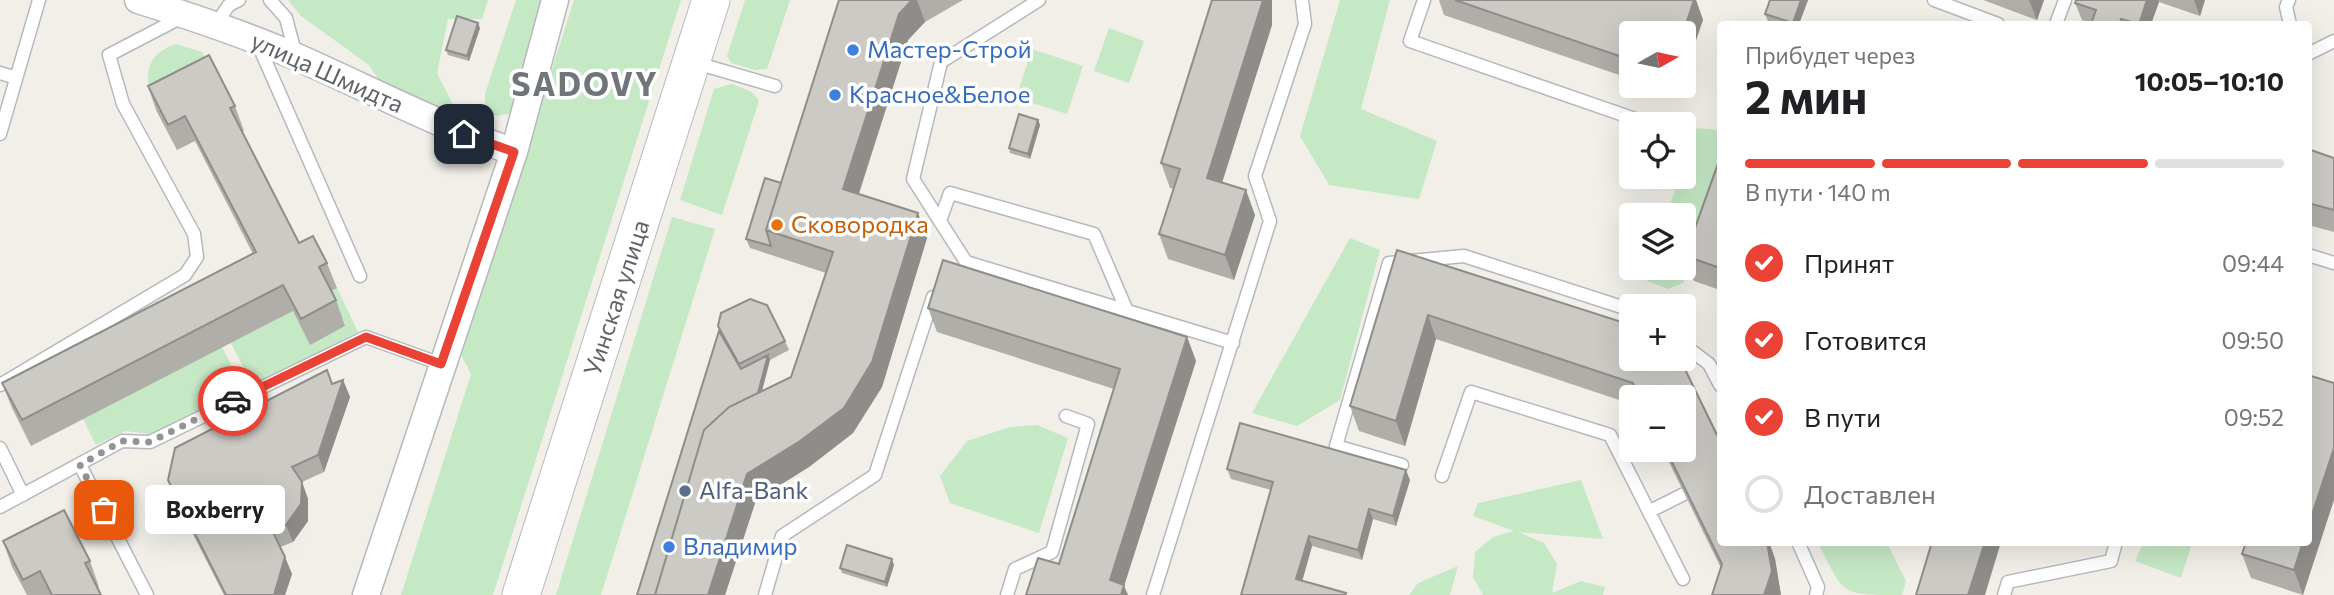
<!DOCTYPE html>
<html lang="ru">
<meta charset="utf-8">
<style>
body{margin:0;font-family:Commissioner,sans-serif;background:#f6f6f6;color:#202124;height:100vh;display:flex;flex-direction:column;font-size:26px;white-space:nowrap}
*{box-sizing:border-box;margin:0}
p{font-size:23px;color:#757577}
.icon{flex:none;width:38px;height:38px;fill:none;stroke:currentColor;stroke-width:2;stroke-linecap:round;stroke-linejoin:round}
.map{position:relative;flex:1;overflow:hidden}
.panel{position:absolute;left:1717px;top:21px;width:595px;height:525px;display:flex;flex-direction:column;background:#fff;border-radius:7px;box-shadow:0 7px 28px #0002}
.panel>*{flex:none}
.needle{width:46px;rotate:81deg}
.fabs{position:absolute;left:1619px;top:21px;display:grid;gap:14px}
.fabs a{display:grid;place-items:center;width:77px;height:77px;border-radius:7px;background:#fff;box-shadow:0 7px 28px #0002;font-size:35px}
.pin{position:absolute;display:grid;place-items:center;width:60px;height:60px;color:#fff;margin:-30px;border-radius:14px;box-shadow:0 4px 10px #0006}
.courier{position:absolute;display:grid;place-items:center;width:70px;height:70px;margin:-35px;border:5px solid #ea4335;border-radius:50%;background:#fff;color:#222;box-shadow:0 2px 9px #0007}
.bubble{position:absolute;height:49px;border-radius:7px;background:#fff;box-shadow:0 7px 28px #0002;font-size:23px;font-weight:700;line-height:49px;text-align:center}
.overview em{font-style:normal;font-weight:700}
.overview div{display:flex;flex-direction:column-reverse}
.overview{display:flex;align-items:center;justify-content:space-between;height:119px;padding:0 28px}
h1{font-size:46px;font-weight:700;line-height:52px}
.bar{display:grid;grid-template-columns:repeat(4,1fr);gap:10px 7px;align-content:center;height:84px;padding:0 28px}
.bar i{height:9px;border-radius:5px;background:#e0e0e0}
.bar .active{background:#ea4335}
.bar p{grid-column:span 4}
ol{padding:0 28px;list-style:none}
li{display:flex;align-items:center;gap:21px;height:77px}
li p{margin-inline-start:auto}
li .icon{padding:7px;border-radius:50%;background:#ea4335;color:#fff;stroke-width:4}
li:last-child{color:#757577}
li i{width:38px;height:38px;border:4px solid #e0e0e0;border-radius:50%}
.map>svg:first-child{display:block}
</style>
<div class="map">
<svg width="2334" height="595" viewBox="0 0 2334 595">
<rect width="100%" height="100%" fill="#f1efe8"/>
<path fill="#c5e8c5" d="M288,0H488L482,19H448L437,73L461,120L382,85L369,65L301,16Z
M516,0H546L513,113L497,116L485,111V94Z
M574,0H681L493,595H401L471,374L461,355Z
M745,0H790L767,69L755,70L731,63L727,56Z
M1340,0H1390L1361,109L1437,141L1419,199L1329,185L1300,136Z
M1109,28L1144,41L1129,83L1094,71Z
M176,44L202,52L218,80L157,112C144,83 141,55 176,44Z
M1032,49L1083,66L1067,114L1016,98Z
M732,84L752,92L759,101L722,215L680,200L714,89Z
M1694,128L1720,130V176L1683,283L1668,289L1647,281L1651,268H1684V215H1667L1679,177H1684V162Z
M672,217L715,229L601,595H556Z
M1350,238L1380,250L1340,400L1297,426L1252,413Z
M337,288L358,332L254,388L231,343L293,311L310,344L345,326L328,293Z
M222,347L245,392L160,435L125,431L96,445L83,419Z
M1037,425L1068,438L1039,533L950,503L940,476L967,441L1010,427Z
M1581,480L1603,539L1518,532L1544,543L1557,564L1552,593L1581,581L1605,587L1603,595H1483L1473,577L1475,552L1493,537L1514,531L1473,516L1478,503Z
M1818,543H1887L1906,581L1902,595C1838,595 1845,595 1818,543Z
M2143,543H2192L2181,578L2135,561Z
M1458,566L1450,595H1409L1418,583Z"/>
<g fill="none" stroke-linecap="round" stroke-linejoin="round">
<defs>
<path id="lane" d="M270,0L286,18L296,56
M1039,0L941,62L913,179L966,262L1233,343
M1424,0L1410,41L1638,120
M1934,0L1998,24
M2289,0L2286,7L2290,24
M2056,24L2065,0
M215,25L229,5L239,0
M257,42L360,276
M2308,54L2334,41
M696,63L775,86
M0,73L16,78
M0,134L39,0
M940,221L950,193L1094,234L1127,311
M2308,255L2334,263
M1684,345L1709,364L1720,385
M0,385L185,275L197,257L194,234L123,104L109,55L182,17
M0,448L23,495
M80,465L147,595
M1402,465L1336,446L1389,263L1464,256L1631,310
M1442,476L1471,392L1610,435L1683,579
M0,507L122,441L150,442L366,337L441,364
M1650,511L1684,494
M1798,542L1818,587L1816,595
M765,595L782,536L875,475L933,297
M1007,595L1015,569L1052,552L1088,424L1066,416
M1153,595L1270,221L1255,176L1305,24L1302,0
M2004,595L2008,582L2111,561L2116,542"/>
<path id="street" d="M138,0C193,17 247,35 299,58C371,90 440,126 514,152
M366,595L514,152L555,0"/>
<path id="secondary" d="M521,595L711,0"/>
</defs>
<use href="#lane" stroke="#b5b8bc" stroke-width="15"/>
<use href="#street" stroke="#b5b8bc" stroke-width="29"/>
<use href="#secondary" stroke="#b6babf" stroke-width="39"/>
<use href="#lane" stroke="#fff" stroke-width="12"/>
<use href="#street" stroke="#fff" stroke-width="26"/>
<use href="#secondary" stroke="#fff" stroke-width="37"/>
</g>
<path fill="#afaea9" d="M839,0H963L925,22L908,40L859,194L918,213L927,238L882,387L853,433L809,467L756,500L725,595H637L719,331L718,326L785,341L789,350L770,360L762,391L791,377L826,273L750,248L746,239L781,183Z
M1212,0H1272V25L1222,182L1255,215L1234,280L1168,259L1159,234L1174,189L1170,188L1161,163Z
M1439,0H1696L1703,20L1631,33V79L1444,15Z
M1808,0L1799,24H1769L1765,14Z
M1983,0H2044L2037,20Z
M2076,0H2205L2200,16L2159,2L2151,24H2091H2092L2082,20L2075,3Z
M480,28L469,61L448,55L446,50Z
M148,86L235,106L244,131L242,132L299,243L327,263L337,288L331,291L336,300L345,326L310,345L293,311L31,446L12,408L2,383L253,254L195,141L177,150L157,112Z
M1651,86H1680L1677,95Z
M1038,120L1040,125L1030,159L1010,153L1009,148Z
M2308,149L2334,158V232L2308,225Z
M1720,158V290L1694,281L1685,256Z
M1397,250L1631,325V359H1680L1720,441V542H1769L1775,559L1781,595H1712L1721,568L1663,450H1684V397H1631V404L1436,339L1405,446L1359,431L1350,406Z
M928,308L1187,337L1196,361L1124,586L1128,595H1026L1059,564L1114,389L937,332Z
M343,380L350,397L324,472L302,482L308,499V521L293,542L280,547L292,574L285,595H224L174,497L168,480L332,384Z
M1227,469L1410,480L1396,526L1373,519L1362,560L1312,546L1302,581L1346,593L1347,595H1241L1271,490L1231,479Z
M3,541L90,561L99,587L97,588L101,595H27L12,567Z
M2308,542L2303,595L2251,578L2242,554Z
M894,565L887,587L842,573L840,568Z"/>
<path fill="#8f8d8a" d="M912,0H917L925,22L908,40L852,214L843,189L899,14Z
M1263,0H1272V25L1216,202L1207,178Z
M1694,0H1696L1703,20L1684,76V33Z
M1801,0H1808L1799,24H1793Z
M2029,0H2044L2037,20Z
M2147,0H2158L2159,2L2151,24H2139Z
M2194,0H2205L2200,16Z
M478,23L480,28L469,61L467,56Z
M1674,86H1680L1677,95Z
M1038,120L1040,125L1030,159L1028,154Z
M1246,190L1255,215L1234,280L1225,255Z
M918,213L927,238L882,387L853,433L809,467L756,500L725,595H708L747,474Z
M1428,315L1436,339L1405,446L1396,421Z
M1187,337L1196,361L1124,586L1128,595H1115L1110,580Z
M768,355L770,360L753,425L751,420Z
M343,380L350,397L324,472L318,455Z
M2334,448V500L2303,595L2294,570L2303,542H2308V527Z
M1406,470L1410,480L1396,526L1393,516Z
M302,482L308,499V521L293,542L286,525Z
M1369,509L1373,519L1362,560L1358,550Z
M1309,536L1312,546L1300,589L1296,579Z
M1767,542H1769L1775,559L1781,595H1764Z
M1985,542H2001L1985,595H1968Z
M285,557L292,574L285,595H274Z
M892,559L894,565L887,587L885,582Z"/>
<path fill="#cccac5" stroke="#8f8d8a" stroke-width="2" d="M839,0H912L899,14L843,189L918,213L872,362L844,408L800,441L747,474L708,595H655L704,430L729,407L791,377L833,252L766,230Z
M1212,0H1263L1207,178L1246,190L1225,255L1159,234L1180,169L1161,163Z
M1455,0H1694L1683,33H1631V60Z
M1770,0H1801L1793,23L1765,14Z
M2076,0H2147L2139,24L2121,19L2120,24H2091L2096,10L2075,3Z
M457,16L478,23L467,56L446,50Z
M209,55L235,106L230,108L299,243L313,236L327,263L319,267L336,300L301,319L283,285L22,420L2,383L256,252L185,116L168,125L148,86Z
M1019,114L1038,120L1028,154L1009,148Z
M2308,149L2334,158V210L2308,203Z
M1720,158V268L1685,256Z
M765,178L781,183L766,230L771,246L746,239Z
M1397,250L1631,325V359H1680L1720,441V542H1767L1772,571L1764,595H1712L1722,564L1666,450H1684V397H1640L1633,383L1428,315L1396,421L1350,406Z
M943,260L1187,337L1110,580L1124,585L1121,595H1026L1038,558L1059,564L1120,369L928,308Z
M750,299L767,305L785,341L739,364L718,326L721,313Z
M719,331L741,369L768,355L758,393L729,407L704,430L655,595H637Z
M327,370L332,384L343,380L318,455L292,467L302,482L301,504L286,525L272,530L285,557L274,595H226L168,480L175,448Z
M2308,375L2334,383V448L2308,527Z
M1240,423L1406,470L1393,516L1369,509L1358,550L1309,536L1296,579L1346,593L1345,595H1241L1273,482L1227,469Z
M64,510L90,561L85,563L101,595H52L40,571L23,580L3,541Z
M1932,542H1985L1968,595H1916Z
M2246,542H2303L2294,570L2242,554Z
M847,545L892,559L885,582L840,568Z"/>
<g fill="none" stroke-linecap="round" stroke-linejoin="round">
<path stroke="#929495" stroke-width="7" stroke-dasharray="0 12.6" d="M104,510L80,465L122,441L150,442L233,401"/>
<path stroke="#ea4335" stroke-width="9" d="M233,401L366,337L441,364L514,152L464,134"/>
</g>
<g fill="#3f7fe0" stroke="#fff" stroke-width="2.5">
<circle cx="853" cy="50" r="7"/>
<circle cx="835" cy="95" r="7"/>
<circle cx="669" cy="547" r="7"/>
</g>
<circle fill="#e8710a" stroke="#fff" stroke-width="2.5" cx="777" cy="225" r="7"/>
<circle fill="#5c6f8a" stroke="#fff" stroke-width="2.5" cx="685" cy="491" r="7"/>
<g text-anchor="middle" stroke-width="7" stroke-linejoin="round" paint-order="stroke">
<g font-size="24" fill="#366cbe" stroke="#fff" text-anchor="start">
<text x="867" y="58">Мастер-Строй</text>
<text x="849" y="103">Красное&amp;Белое</text>
<text x="683" y="555">Владимир</text>
</g>
<g font-size="24" fill="#5f6368" stroke="#fff">
<text transform="translate(327 73) rotate(24)" y="8">улица Шмидта</text>
<text transform="translate(617 298) rotate(-72)" y="8">Уинская улица</text>
</g>
<g font-size="24" fill="#c56008" stroke="#fff" text-anchor="start">
<text x="791" y="233">Сковородка</text>
</g>
<g font-size="24" fill="#4e5e75" stroke="#fff" text-anchor="start">
<text x="699" y="499">Alfa-Bank</text>
</g>
<g font-size="32" font-weight="bold" letter-spacing="2" fill="#70757a" stroke="#fff">
<text x="585" y="96">SADOVY</text>
</g>
</g>
</svg>
<div class="fabs">
<a><svg class="needle" viewBox="-14 -14 28 28"><path d="M0-13l5 13h-10z" fill="#e53935"/><path d="M0 13l5-13h-10z" fill="#757577"/></svg></a>
<a><svg class="icon" aria-label="locate" viewBox="0 0 24 24"><circle cx="12" cy="12" r="6"/><path d="M12 2v4M12 18v4M2 12h4M18 12h4"/></svg></a>
<a><svg class="icon" aria-label="layers" viewBox="0 0 24 24"><path d="M12 4l9 5-9 5-9-5zM3 14l9 5 9-5"/></svg></a>
<a>+</a>
<a>−</a>
</div>
<div class="pin" style="left:104px;top:510px;background:#ea580c"><svg class="icon" aria-label="bag" viewBox="0 0 24 24"><path d="M5 8h14l-1 12H6zM9 8a3 3 0 0 1 6 0"/></svg></div>
<div class="pin" style="left:464px;top:134px;background:#1f2937"><svg class="icon" aria-label="home" viewBox="0 0 24 24"><path d="M3 11l9-7 9 7M6 9v11h12V9"/></svg></div>
<div class="courier" style="left:233px;top:401px"><svg class="icon" aria-label="car" viewBox="0 0 24 24"><path d="M5 17H2v-5l4-1 3-4h7l3 4 3 1v5h-3M9 17h6M6 11h13"/><circle cx="7" cy="17" r="2"/><circle cx="17" cy="17" r="2"/></svg></div>
<div class="bubble" style="left:145px;top:485px;width:140px">Boxberry</div>
<section class="panel">
<div class="overview"><div><h1>2 мин</h1><p>Прибудет через</p></div><em>10:05–10:10</em></div>
<div class="bar"><i class="active"></i><i class="active"></i><i class="active"></i><i></i><p>В пути · 140 m</p></div>
<ol>
<li><svg class="icon" aria-label="check" viewBox="0 0 24 24"><path d="M5 12l5 5 9-10"/></svg>Принят<p>09:44</p></li>
<li><svg class="icon" aria-label="check" viewBox="0 0 24 24"><path d="M5 12l5 5 9-10"/></svg>Готовится<p>09:50</p></li>
<li><svg class="icon" aria-label="check" viewBox="0 0 24 24"><path d="M5 12l5 5 9-10"/></svg>В пути<p>09:52</p></li>
<li><i></i>Доставлен</li>
</ol>
</section>
</div>
